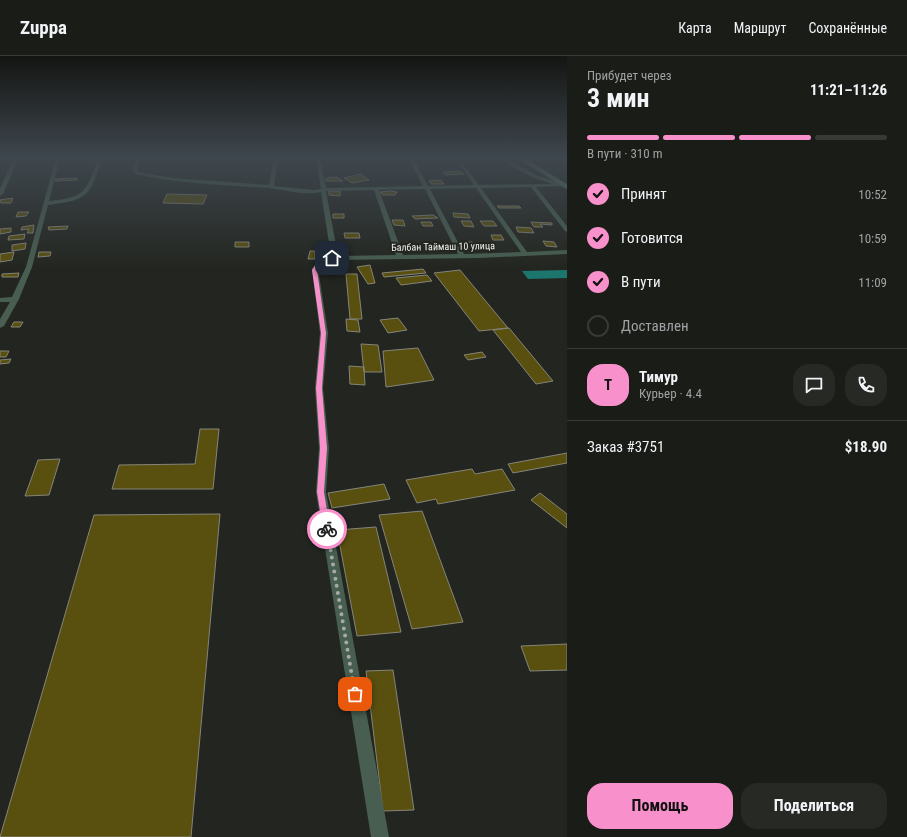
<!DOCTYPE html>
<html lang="ru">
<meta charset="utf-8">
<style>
body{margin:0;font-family:"Roboto Condensed",sans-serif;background:#272925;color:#f1f3f6;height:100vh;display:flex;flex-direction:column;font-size:15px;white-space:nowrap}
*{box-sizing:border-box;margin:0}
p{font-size:13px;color:#9fa1a2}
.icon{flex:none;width:22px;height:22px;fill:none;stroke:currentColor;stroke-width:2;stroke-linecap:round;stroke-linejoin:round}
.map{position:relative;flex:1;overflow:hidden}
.sheet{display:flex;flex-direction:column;background:#1a1c18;width:340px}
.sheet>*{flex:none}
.pin{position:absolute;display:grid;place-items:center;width:34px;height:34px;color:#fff;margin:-17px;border-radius:8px;box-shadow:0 2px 6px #0006}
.courier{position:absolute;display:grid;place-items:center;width:40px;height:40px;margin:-20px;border:3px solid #f890cb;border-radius:50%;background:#fff;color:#222;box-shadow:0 1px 5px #0007}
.summary em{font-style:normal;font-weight:700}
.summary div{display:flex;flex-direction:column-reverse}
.summary{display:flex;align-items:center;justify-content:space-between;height:68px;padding:0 20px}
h1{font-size:26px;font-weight:700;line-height:30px}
.bar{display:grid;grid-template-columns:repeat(4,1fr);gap:6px 4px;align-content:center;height:48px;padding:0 20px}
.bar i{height:5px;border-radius:3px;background:#383a37}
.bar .active{background:#f890cb}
.bar p{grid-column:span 4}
.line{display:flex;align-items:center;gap:10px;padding:0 20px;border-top:1px solid #383a37}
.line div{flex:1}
.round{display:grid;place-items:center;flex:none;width:42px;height:42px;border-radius:16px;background:#272925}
ol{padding:0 20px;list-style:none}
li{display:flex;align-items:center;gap:12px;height:44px}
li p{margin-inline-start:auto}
li .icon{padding:4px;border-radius:50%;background:#f890cb;color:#111;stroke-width:4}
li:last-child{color:#9fa1a2}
li i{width:22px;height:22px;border:2px solid #383a37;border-radius:50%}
.button{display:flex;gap:8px;margin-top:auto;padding:8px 20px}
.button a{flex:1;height:46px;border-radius:16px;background:#f890cb;color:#111;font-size:16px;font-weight:700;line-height:46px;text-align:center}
.button a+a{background:#272925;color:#f1f3f6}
header{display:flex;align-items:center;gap:24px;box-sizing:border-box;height:56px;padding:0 20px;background:#1a1c18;border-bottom:1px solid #383a37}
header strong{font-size:19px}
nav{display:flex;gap:22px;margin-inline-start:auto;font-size:14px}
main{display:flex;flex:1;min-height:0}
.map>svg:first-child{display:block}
</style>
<header>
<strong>Zuppa</strong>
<nav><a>Карта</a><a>Маршрут</a><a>Сохранённые</a></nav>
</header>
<main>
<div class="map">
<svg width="567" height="781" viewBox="0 0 567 781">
<rect width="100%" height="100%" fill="#232620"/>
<path fill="#1d766e" d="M567,214V222L528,223L522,215Z"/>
<path fill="#59500f" stroke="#85847b" d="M461,115L464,118L446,119L443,116Z
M361,118L369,124L352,127L344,122Z
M337,121L343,125H326V122Z
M77,122V124L56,125L55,123Z
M441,124L444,128H431L429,125Z
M329,135H340V140L329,139Z
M391,135L397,136L395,139H383L380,136Z
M167,138L207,139L203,148L163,147Z
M13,142L11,147H1L0,144Z
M497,150H519L521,152H499Z
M18,156H29L26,160L16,161Z
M453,157L468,158L470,162L454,161Z
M333,158H344V162H333Z
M433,159L438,162L415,163L412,160Z
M392,164H403L405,170L394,169Z
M461,165H471L474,171L464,170Z
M480,165H493L497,170H484Z
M421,166H431L433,170H423Z
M531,166L552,167V169L540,168L543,171H534Z
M34,169L33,177H27L29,173L21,174L22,171Z
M68,170L67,173L49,174L48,171Z
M516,171L531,172L534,177L518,176Z
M11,172V176L0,178V173Z
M344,177H359L360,182H345Z
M25,178L24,183L8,184L9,180Z
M491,179H501L504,184H493Z
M543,185L554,186L557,191L546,190Z
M235,186H249V191H235Z
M462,186H472L475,191H464Z
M26,187L25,193L12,195V189Z
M310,195H315V203H308Z
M14,196L12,204L0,206V198Z
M39,196H51L50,200L38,201Z
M370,209L375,227L368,228L357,211Z
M423,213L426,217L384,221L382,217Z
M460,214L508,272L479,275L434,217Z
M19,217L18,221H2V218Z
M346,218H357L362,263H350Z
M427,219L432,225L401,229L396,222Z
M398,262L407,274L388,277L380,264Z
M346,263L358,264L360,276L347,275Z
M14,266H23L20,271H11Z
M509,272L553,325L536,328L493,274Z
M361,288L378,289L382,316H364Z
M418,292L434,324L386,331L383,295Z
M0,295H9L6,301H0Z
M482,296L486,301L468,304L464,299Z
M11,303L9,307L0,308V304Z
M349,310L364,311L365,329L350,328Z
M200,373H219L213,433H112L119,409L195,408Z
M567,397V407L513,417L508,408Z
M60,403L49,439L25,440L38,404Z
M472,413L475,418L502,413L515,434L438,448L436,443L417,447L406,424Z
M384,428L390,443L332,452L328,437Z
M540,437L567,458V472L531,444Z
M422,455L463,566L412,573L379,459Z
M220,458L191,781H0L94,459Z
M376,471L401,576L357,580L337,474Z
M567,588V614L530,615L521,590Z
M393,614L414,754L383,755L366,615Z"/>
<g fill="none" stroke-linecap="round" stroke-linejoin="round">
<path fill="#475e50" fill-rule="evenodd" d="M14,102H19L3,138L0,140V132Z
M56,102H60L49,145C86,141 86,136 98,102H102C90,140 89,144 48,149L32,211L19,243L4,270L0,272V263L10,246H0V242L12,241L26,211Z
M137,102H141L137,114L139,116L172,122L269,129L274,102H278L274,130L313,134L321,133L316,102H320L326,132L423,130L408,102H413L428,130L474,129L459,107L461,106L479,129L552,128L532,121L497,102H503L536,119L567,129V133L560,130L536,131L567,170V176L565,175L531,131L481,132L527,196L567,194V198L479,202L333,204L322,207L318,213L328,277L323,332L329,392L326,436L389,781H371L316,436L319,392L315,332L320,277L312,213L318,205L331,200L321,136C304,140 286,134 269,132C224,129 179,128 135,118L133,114ZM476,132L521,196L464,198L430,133ZM425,133L458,198L403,199L379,134ZM374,134L396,199L338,200L326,135Z"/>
<path fill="#597f68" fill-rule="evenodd" d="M517,102H524L567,128V133Z"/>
</g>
<linearGradient id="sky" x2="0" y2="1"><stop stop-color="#131512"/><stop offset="0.48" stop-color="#3f474e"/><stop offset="1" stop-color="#3f474e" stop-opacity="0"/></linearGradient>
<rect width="567" height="212" fill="url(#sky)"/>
<path fill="#f890cb" d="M332,201L334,203L322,207L317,214L326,277L322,332L327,392L324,436L330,473L327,476L323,473L317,436L320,392L316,332L321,277L312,214L318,205Z"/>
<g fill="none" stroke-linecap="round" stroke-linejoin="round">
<path stroke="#a7a9a5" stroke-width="4" stroke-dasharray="0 7.2" d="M327,473L355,638"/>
</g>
<g text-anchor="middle" stroke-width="4" stroke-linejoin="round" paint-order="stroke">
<g font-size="10" fill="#eef0ec" stroke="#232620">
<text transform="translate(443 190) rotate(-1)" y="4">Балбан Таймаш 10 улица</text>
</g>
</g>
</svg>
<div class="pin" style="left:355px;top:638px;background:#ea580c"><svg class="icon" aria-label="bag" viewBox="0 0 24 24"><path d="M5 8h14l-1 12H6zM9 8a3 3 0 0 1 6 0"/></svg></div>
<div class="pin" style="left:332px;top:202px;background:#1f2937"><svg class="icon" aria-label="home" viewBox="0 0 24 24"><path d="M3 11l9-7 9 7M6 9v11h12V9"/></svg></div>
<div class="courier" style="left:327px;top:473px"><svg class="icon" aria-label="bike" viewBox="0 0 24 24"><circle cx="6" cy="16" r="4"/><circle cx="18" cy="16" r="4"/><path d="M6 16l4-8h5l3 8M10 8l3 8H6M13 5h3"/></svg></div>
</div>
<section class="sheet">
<div class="summary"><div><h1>3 мин</h1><p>Прибудет через</p></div><em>11:21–11:26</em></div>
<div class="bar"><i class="active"></i><i class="active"></i><i class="active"></i><i></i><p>В пути · 310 m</p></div>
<ol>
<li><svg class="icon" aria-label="check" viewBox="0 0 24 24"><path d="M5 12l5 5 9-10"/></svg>Принят<p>10:52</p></li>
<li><svg class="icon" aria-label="check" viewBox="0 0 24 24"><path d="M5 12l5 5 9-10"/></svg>Готовится<p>10:59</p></li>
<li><svg class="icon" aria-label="check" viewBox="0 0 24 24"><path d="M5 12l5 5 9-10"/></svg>В пути<p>11:09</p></li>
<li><i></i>Доставлен</li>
</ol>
<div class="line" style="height:72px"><b class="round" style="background:#f890cb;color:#111">Т</b><div><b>Тимур</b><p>Курьер · 4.4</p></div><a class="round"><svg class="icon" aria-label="chat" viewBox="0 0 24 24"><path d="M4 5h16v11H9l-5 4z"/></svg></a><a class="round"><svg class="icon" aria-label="phone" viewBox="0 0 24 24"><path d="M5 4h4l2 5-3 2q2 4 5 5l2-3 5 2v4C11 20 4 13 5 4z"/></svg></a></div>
<div class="line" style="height:52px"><div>Заказ #3751</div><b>$18.90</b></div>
<div class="button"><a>Помощь</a><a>Поделиться</a></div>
</section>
</main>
